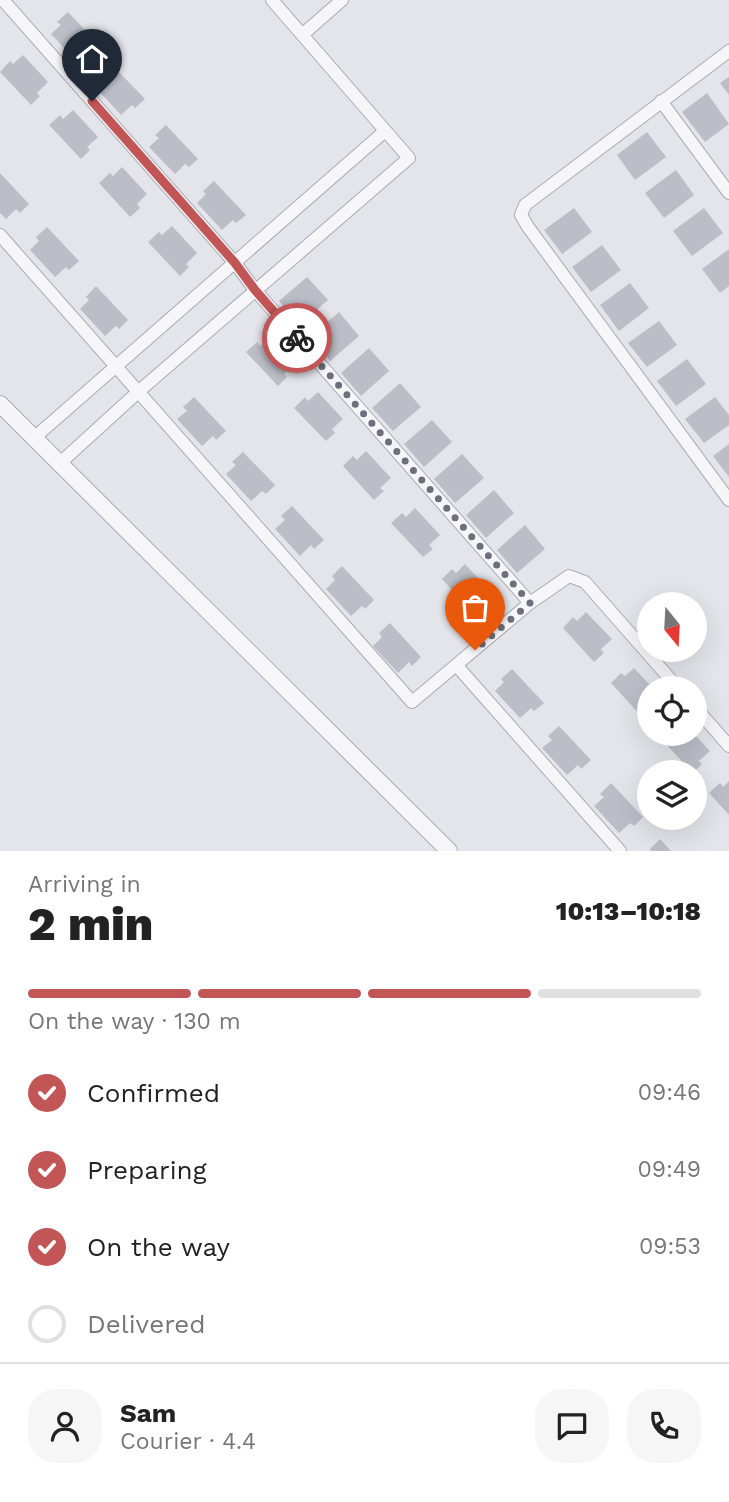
<!DOCTYPE html>
<meta charset="utf-8">
<style>
body{margin:0;font-family:"Work Sans",sans-serif;background:#f6f6f6;color:#222;height:100vh;display:flex;flex-direction:column;font-size:26px;white-space:nowrap}
*{box-sizing:border-box;margin:0}
p{font-size:23px;color:#767676}
.icon{flex:none;width:38px;height:38px;fill:none;stroke:currentColor;stroke-width:2;stroke-linecap:round;stroke-linejoin:round}
.map{position:relative;height:851px;overflow:hidden}
.side{display:flex;flex-direction:column;background:#fff;flex:1}
.side>*{flex:none}
.needle{width:46px;rotate:162deg}
.buttons{position:absolute;left:637px;top:592px;display:grid;gap:14px}
.buttons a{display:grid;place-items:center;width:70px;height:70px;border-radius:50%;background:#fff;box-shadow:0 7px 28px #0002;font-size:35px}
.pin{position:absolute;display:grid;place-items:center;width:60px;height:60px;color:#fff;margin:-72px -30px;border-radius:50% 50% 50% 0;rotate:-45deg;box-shadow:0 0 7px #0007}
.pin .icon{rotate:45deg}
.courier{position:absolute;display:grid;place-items:center;width:70px;height:70px;margin:-35px;border:5px solid #c25556;border-radius:50%;background:#fff;color:#222;box-shadow:0 2px 9px #0007}
.headline em{font-style:normal;font-weight:800}
.headline div{display:flex;flex-direction:column-reverse}
.headline{display:flex;align-items:center;justify-content:space-between;height:119px;padding:0 28px}
h1{font-size:46px;font-weight:800;line-height:52px}
.bar{display:grid;grid-template-columns:repeat(4,1fr);gap:10px 7px;align-content:center;height:84px;padding:0 28px}
.bar i{height:9px;border-radius:5px;background:#e0e0e0}
.bar .on{background:#c25556}
.bar p{grid-column:span 4}
.line{display:flex;align-items:center;gap:18px;padding:0 28px;border-top:2px solid #e0e0e0}
.line div{flex:1}
.round{display:grid;place-items:center;flex:none;width:74px;height:74px;border-radius:28px;background:#f6f6f6}
ol{padding:0 28px;list-style:none}
li{display:flex;align-items:center;gap:21px;height:77px}
li p{margin-inline-start:auto}
li .icon{padding:7px;border-radius:50%;background:#c25556;color:#fff;stroke-width:4}
li:last-child{color:#767676}
li i{width:38px;height:38px;border:4px solid #e0e0e0;border-radius:50%}
.map>svg:first-child{display:block}
</style>
<div class="map">
<svg width="729" height="851" viewBox="0 0 729 851">
<rect width="100%" height="100%" fill="#e3e5ea"/>
<path fill="#bbbec6" d="M68,12L100,46L90,54L87,51L76,61L51,34L61,25L57,22Z
M23,55L48,82L37,93L40,96L31,105L0,72L10,61L13,64Z
M113,66L145,99L135,108L132,105L121,115L96,88L105,79L102,76Z
M729,77V95L720,83Z
M707,93L729,124L705,142L682,112Z
M73,110L98,137L87,147L90,150L81,159L49,125L60,115L63,119Z
M166,125L198,159L189,167L185,164L175,174L149,147L159,138L155,135Z
M647,132L666,157L635,180L617,155Z
M122,167L147,194L137,204L140,208L130,217L99,183L110,173L113,176Z
M676,170L694,195L664,218L645,193Z
M0,173L29,204L20,213L16,209L6,219L0,213Z
M214,181L246,215L236,223L233,220L222,230L197,203L206,194L203,191Z
M574,208L592,232L562,254L544,230Z
M704,208L723,233L692,256L673,231Z
M172,226L197,253L186,264L189,267L180,276L148,242L159,232L162,235Z
M47,227L79,261L69,270L66,267L55,277L30,250L39,241L36,237Z
M602,245L621,270L591,292L572,267Z
M729,249V286L720,293L702,269Z
M307,277L328,300L299,325L279,301Z
M630,283L649,308L619,331L600,305Z
M96,286L128,320L119,329L116,326L105,336L80,309L89,300L86,297Z
M339,312L359,336L330,361L310,337Z
M659,321L677,345L647,367L628,343Z
M269,337L295,364L284,374L287,377L278,386L246,352L257,342L260,346Z
M369,348L389,371L361,396L341,373Z
M687,359L706,384L676,406L657,381Z
M400,383L421,407L393,431L372,408Z
M318,392L343,419L332,429L335,433L326,441L294,408L305,397L308,401Z
M194,397L226,431L216,440L213,436L202,446L177,419L187,411L183,407Z
M715,397L729,415V425L704,443L685,419Z
M432,420L452,442L424,467L404,444Z
M729,444V477L713,456Z
M366,451L391,478L380,488L384,491L374,500L343,466L353,456L357,460Z
M243,452L275,485L266,494L262,491L251,501L226,474L236,465L232,462Z
M462,454L484,478L455,503L434,479Z
M494,490L514,513L486,538L466,515Z
M292,506L324,540L314,549L311,545L300,556L275,529L285,520L281,516Z
M415,508L440,535L429,545L433,549L423,557L391,523L402,513L406,517Z
M525,525L545,549L517,573L497,550Z
M465,564L490,591L480,601L483,605L473,613L442,579L452,569L456,573Z
M342,566L374,600L365,609L362,606L351,616L326,589L335,580L332,576Z
M586,612L612,639L601,649L604,653L594,662L563,628L573,617L577,621Z
M390,623L421,657L412,666L409,662L398,673L373,646L382,637L379,633Z
M634,668L653,688H649V710L642,717L611,683L621,673L625,676Z
M512,669L544,703L534,711L531,708L520,718L495,691L504,682L501,679Z
M559,726L591,760L581,769L578,765L567,775L542,748L552,740L548,736Z
M667,733H693L710,751L699,761L702,764L694,772H692L661,739Z
M729,781V815L709,793L720,783L723,787Z
M611,783L643,817L634,826L630,823L619,833L594,806L604,797L600,794Z
M660,839L671,851H651L650,849Z"/>
<g fill="none" stroke-linecap="round" stroke-linejoin="round">
<defs>
<path id="minor" d="M3,0L235,263L255,290L530,603
M302,35L342,0
M729,51L525,205L521,215L528,227L729,500
M661,101L729,193
M0,235L412,702L530,603L569,576L585,582L678,688
M34,438L385,131
M59,464L138,392L409,158L272,0
M457,666L620,851
M695,707L729,746"/>
<path id="tertiary" d="M0,404L449,851"/>
</defs>
<use href="#minor" stroke="#a9abb4" stroke-width="14"/>
<use href="#tertiary" stroke="#a9abb4" stroke-width="18"/>
<use href="#minor" stroke="#f6f6f9" stroke-width="12"/>
<use href="#tertiary" stroke="#f6f6f9" stroke-width="16"/>
</g>
<g fill="none" stroke-linecap="round" stroke-linejoin="round">
<path stroke="#6d707c" stroke-width="7" stroke-dasharray="0 12.6" d="M297,338L530,603L475,650"/>
<path stroke="#c25556" stroke-width="9" d="M92,101L235,263L255,290L297,338"/>
</g>
</svg>
<div class="buttons">
<a><svg class="needle" viewBox="-14 -14 28 28"><path d="M0-13l5 13h-10z" fill="#e53935"/><path d="M0 13l5-13h-10z" fill="#767676"/></svg></a>
<a><svg class="icon" aria-label="locate" viewBox="0 0 24 24"><circle cx="12" cy="12" r="6"/><path d="M12 2v4M12 18v4M2 12h4M18 12h4"/></svg></a>
<a><svg class="icon" aria-label="layers" viewBox="0 0 24 24"><path d="M12 4l9 5-9 5-9-5zM3 14l9 5 9-5"/></svg></a>
</div>
<div class="pin" style="left:475px;top:650px;background:#ea580c"><svg class="icon" aria-label="bag" viewBox="0 0 24 24"><path d="M5 8h14l-1 12H6zM9 8a3 3 0 0 1 6 0"/></svg></div>
<div class="pin" style="left:92px;top:101px;background:#1f2937"><svg class="icon" aria-label="home" viewBox="0 0 24 24"><path d="M3 11l9-7 9 7M6 9v11h12V9"/></svg></div>
<div class="courier" style="left:297px;top:338px"><svg class="icon" aria-label="bike" viewBox="0 0 24 24"><circle cx="6" cy="16" r="4"/><circle cx="18" cy="16" r="4"/><path d="M6 16l4-8h5l3 8M10 8l3 8H6M13 5h3"/></svg></div>
</div>
<section class="side">
<div class="headline"><div><h1>2 min</h1><p>Arriving in</p></div><em>10:13–10:18</em></div>
<div class="bar"><i class="on"></i><i class="on"></i><i class="on"></i><i></i><p>On the way · 130 m</p></div>
<ol>
<li><svg class="icon" aria-label="check" viewBox="0 0 24 24"><path d="M5 12l5 5 9-10"/></svg>Confirmed<p>09:46</p></li>
<li><svg class="icon" aria-label="check" viewBox="0 0 24 24"><path d="M5 12l5 5 9-10"/></svg>Preparing<p>09:49</p></li>
<li><svg class="icon" aria-label="check" viewBox="0 0 24 24"><path d="M5 12l5 5 9-10"/></svg>On the way<p>09:53</p></li>
<li><i></i>Delivered</li>
</ol>
<div class="line" style="height:126px"><a class="round"><svg class="icon" aria-label="person" viewBox="0 0 24 24"><circle cx="12" cy="8" r="4"/><path d="M4 21q1-7 8-7t8 7"/></svg></a><div><b>Sam</b><p>Courier · 4.4</p></div><a class="round"><svg class="icon" aria-label="chat" viewBox="0 0 24 24"><path d="M4 5h16v11H9l-5 4z"/></svg></a><a class="round"><svg class="icon" aria-label="phone" viewBox="0 0 24 24"><path d="M5 4h4l2 5-3 2q2 4 5 5l2-3 5 2v4C11 20 4 13 5 4z"/></svg></a></div>
</section>
